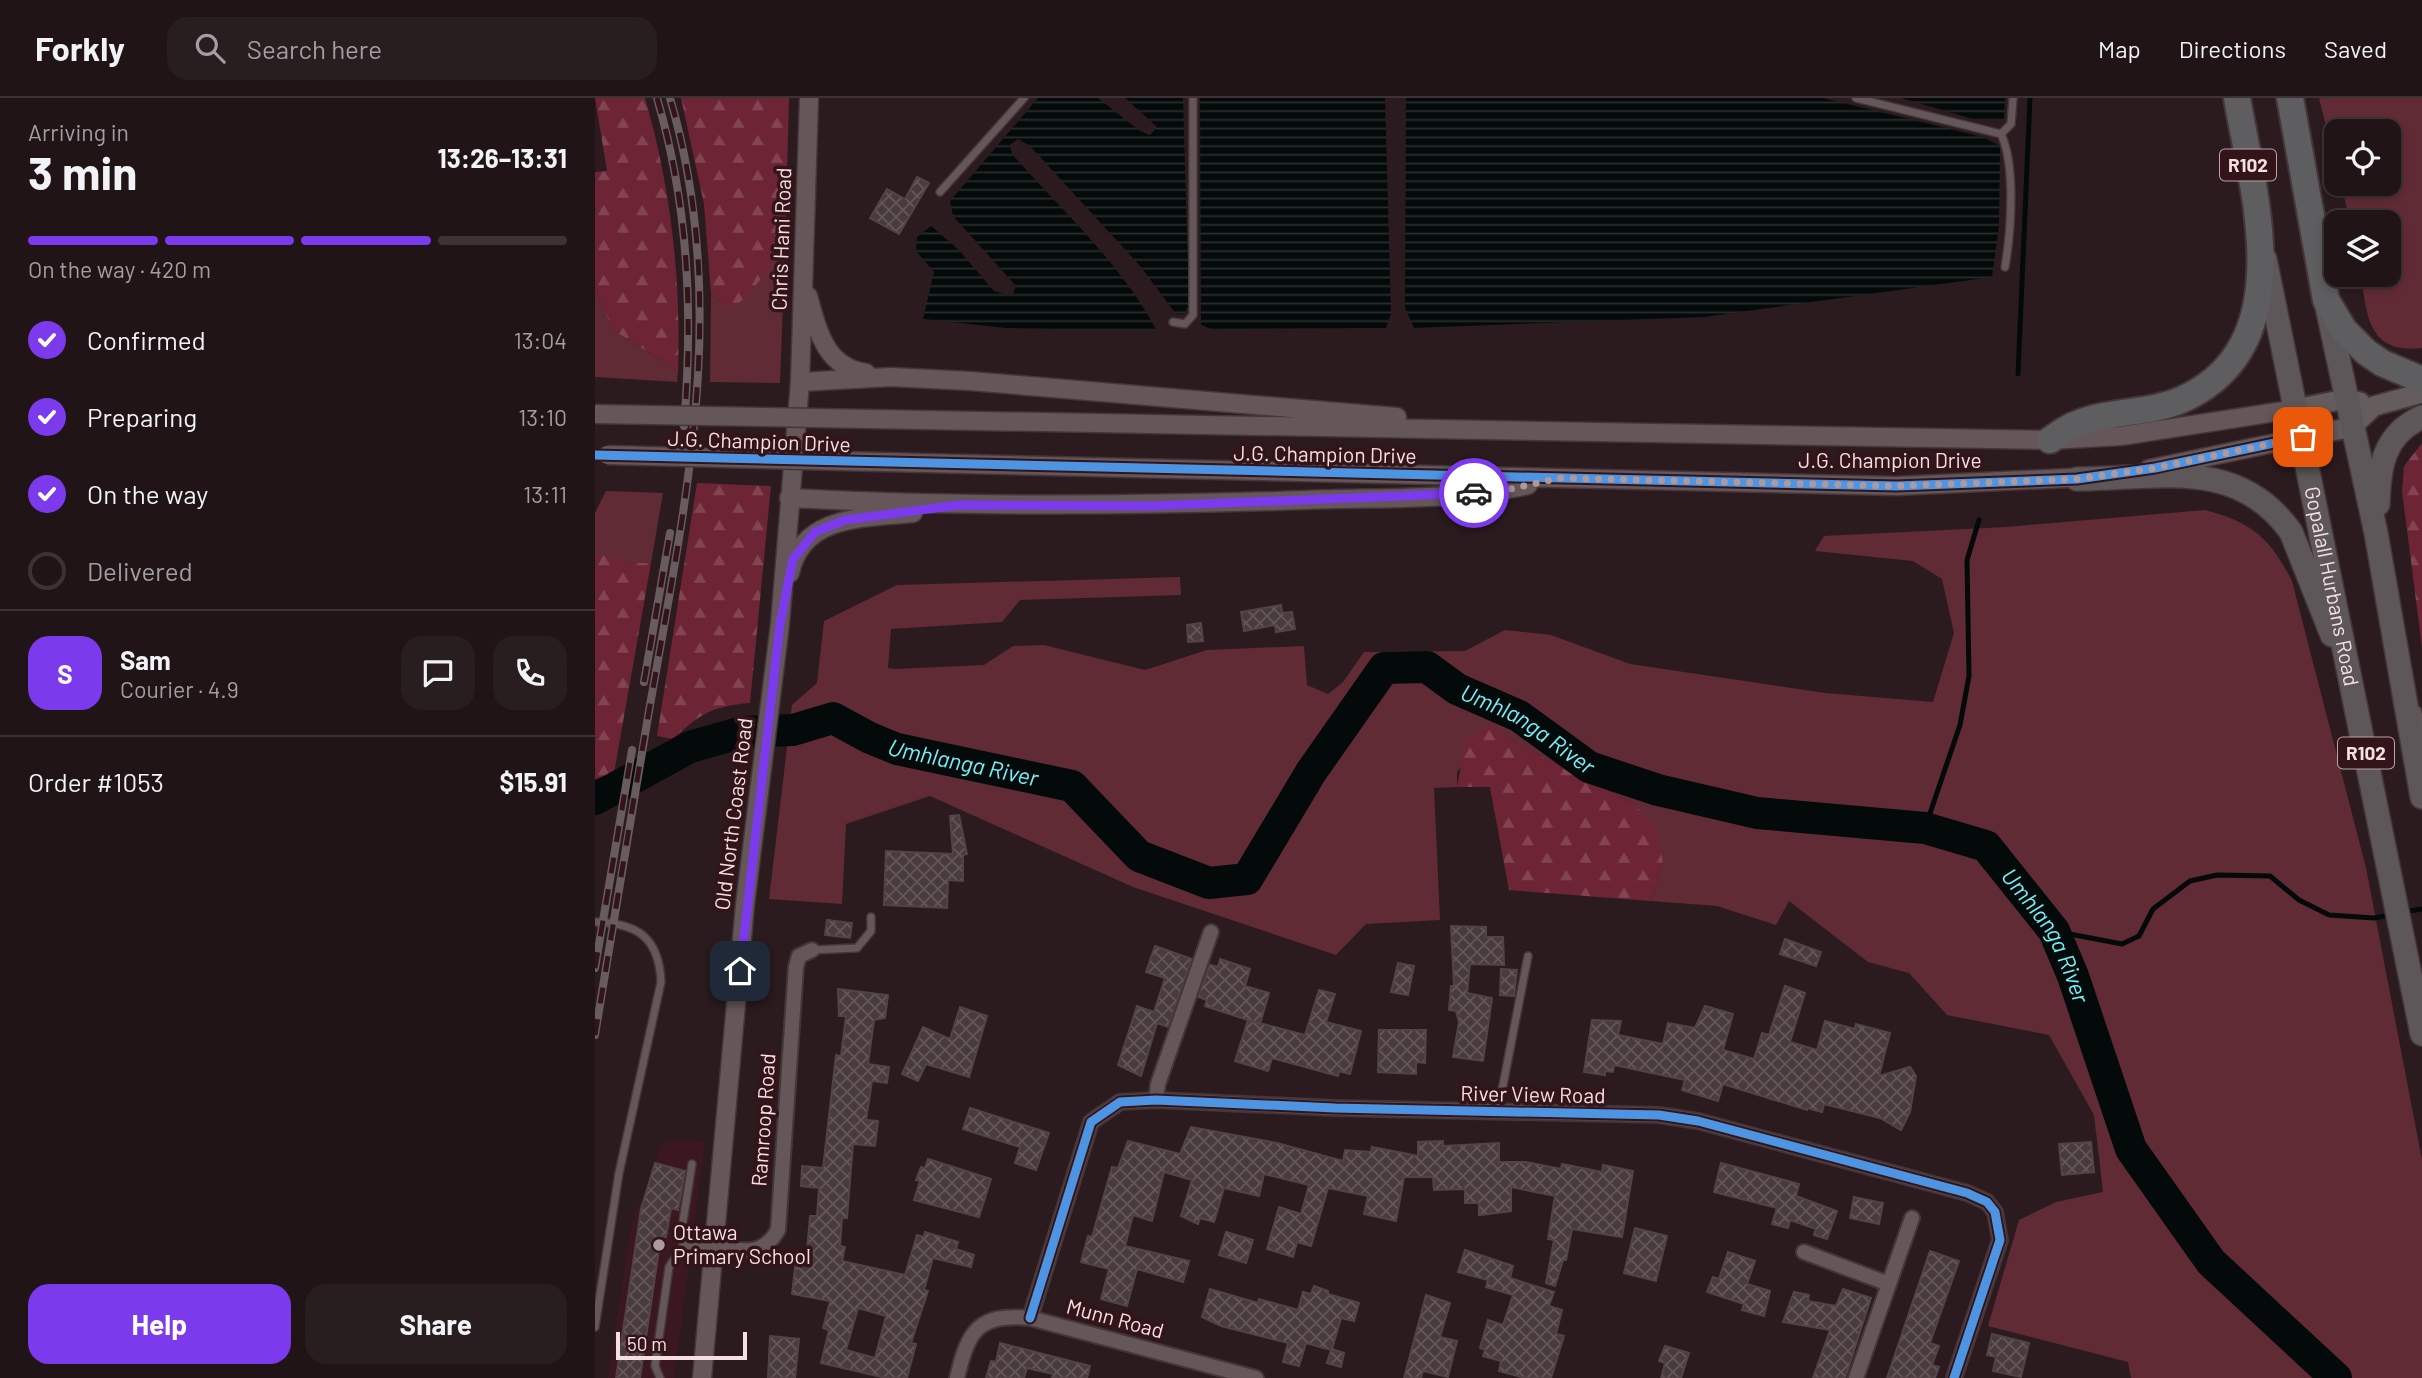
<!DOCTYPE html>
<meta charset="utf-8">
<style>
body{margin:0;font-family:Barlow,sans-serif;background:#281d1f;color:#f1f3f6;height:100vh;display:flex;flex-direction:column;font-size:26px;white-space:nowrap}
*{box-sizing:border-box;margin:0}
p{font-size:23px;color:#a29ea1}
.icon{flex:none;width:38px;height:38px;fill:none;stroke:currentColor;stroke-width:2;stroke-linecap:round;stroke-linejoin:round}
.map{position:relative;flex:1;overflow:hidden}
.drawer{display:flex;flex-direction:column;background:#201416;width:595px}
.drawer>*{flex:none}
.controls{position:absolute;left:1729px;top:21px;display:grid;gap:14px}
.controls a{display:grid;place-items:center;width:77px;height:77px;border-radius:14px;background:#201416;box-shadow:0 4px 10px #0003,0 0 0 2px #3d3335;font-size:35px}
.scale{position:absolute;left:21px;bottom:18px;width:131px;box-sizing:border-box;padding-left:7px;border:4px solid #f5dfe2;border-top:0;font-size:19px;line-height:24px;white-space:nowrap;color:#f5dfe2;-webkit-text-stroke:5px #321419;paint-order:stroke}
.pin{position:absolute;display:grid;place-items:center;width:60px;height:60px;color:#fff;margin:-30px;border-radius:14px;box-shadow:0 4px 10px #0006}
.courier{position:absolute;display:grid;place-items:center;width:70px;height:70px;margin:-35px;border:5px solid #7c3aed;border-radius:50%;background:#fff;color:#222;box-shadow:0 2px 9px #0007}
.head em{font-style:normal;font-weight:700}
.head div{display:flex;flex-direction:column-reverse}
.head{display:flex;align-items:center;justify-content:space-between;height:119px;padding:0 28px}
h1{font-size:46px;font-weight:700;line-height:52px}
.bar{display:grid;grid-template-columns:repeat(4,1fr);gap:10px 7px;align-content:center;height:84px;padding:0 28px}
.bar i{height:9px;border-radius:5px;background:#3d3335}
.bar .current{background:#7c3aed}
.bar p{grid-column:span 4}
.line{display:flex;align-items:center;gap:18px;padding:0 28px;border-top:2px solid #3d3335}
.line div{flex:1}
.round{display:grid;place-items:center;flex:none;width:74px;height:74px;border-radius:21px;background:#281d1f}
ol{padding:0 28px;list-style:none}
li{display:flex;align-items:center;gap:21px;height:77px}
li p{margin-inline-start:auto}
li .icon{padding:7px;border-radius:50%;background:#7c3aed;color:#fff;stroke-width:4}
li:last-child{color:#a29ea1}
li i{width:38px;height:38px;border:4px solid #3d3335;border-radius:50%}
.action{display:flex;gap:14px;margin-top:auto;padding:14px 28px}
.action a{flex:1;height:80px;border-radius:21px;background:#7c3aed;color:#fff;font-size:28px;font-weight:700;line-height:80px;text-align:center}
.action a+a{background:#281d1f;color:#f1f3f6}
header{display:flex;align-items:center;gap:42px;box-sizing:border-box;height:98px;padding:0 35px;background:#201416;border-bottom:2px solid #3d3335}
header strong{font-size:33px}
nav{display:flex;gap:38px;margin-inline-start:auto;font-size:24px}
.search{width:490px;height:63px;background:#281d1f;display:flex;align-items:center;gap:18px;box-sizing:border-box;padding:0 24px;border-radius:21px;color:#a29ea1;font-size:26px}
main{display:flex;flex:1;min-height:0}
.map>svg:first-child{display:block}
</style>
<header>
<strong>Forkly</strong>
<div class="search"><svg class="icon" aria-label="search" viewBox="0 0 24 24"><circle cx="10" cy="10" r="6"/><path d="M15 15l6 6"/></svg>Search here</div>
<nav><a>Map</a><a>Directions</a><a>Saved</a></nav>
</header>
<main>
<section class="drawer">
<div class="head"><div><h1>3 min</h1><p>Arriving in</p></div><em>13:26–13:31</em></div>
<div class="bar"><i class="current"></i><i class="current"></i><i class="current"></i><i></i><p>On the way · 420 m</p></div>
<ol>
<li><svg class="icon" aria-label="check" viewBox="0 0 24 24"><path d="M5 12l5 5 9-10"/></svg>Confirmed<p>13:04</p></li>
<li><svg class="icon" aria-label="check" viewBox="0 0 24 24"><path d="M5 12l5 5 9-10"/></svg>Preparing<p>13:10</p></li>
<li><svg class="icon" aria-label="check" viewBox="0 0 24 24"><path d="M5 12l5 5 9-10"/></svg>On the way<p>13:11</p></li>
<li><i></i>Delivered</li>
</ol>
<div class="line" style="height:126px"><b class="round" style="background:#7c3aed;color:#fff">S</b><div><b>Sam</b><p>Courier · 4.9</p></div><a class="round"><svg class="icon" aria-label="chat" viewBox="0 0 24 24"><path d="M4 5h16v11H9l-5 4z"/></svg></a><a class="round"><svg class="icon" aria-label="phone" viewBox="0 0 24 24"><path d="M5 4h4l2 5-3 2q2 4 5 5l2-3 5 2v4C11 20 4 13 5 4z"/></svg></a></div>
<div class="line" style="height:91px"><div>Order #1053</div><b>$15.91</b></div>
<div class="action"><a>Help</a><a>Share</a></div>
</section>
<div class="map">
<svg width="1827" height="1280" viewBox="0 0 1827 1280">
<defs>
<pattern id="forest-firs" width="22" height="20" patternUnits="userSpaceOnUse" patternTransform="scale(1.75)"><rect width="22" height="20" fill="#6d2535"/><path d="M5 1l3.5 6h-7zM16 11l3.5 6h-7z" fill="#824452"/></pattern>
<pattern id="water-rules" width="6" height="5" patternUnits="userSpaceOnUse" patternTransform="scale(1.75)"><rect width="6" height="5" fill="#040a0a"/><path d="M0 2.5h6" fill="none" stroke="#292d2d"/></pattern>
<pattern id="building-cross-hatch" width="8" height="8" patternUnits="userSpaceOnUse" patternTransform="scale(1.75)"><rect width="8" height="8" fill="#493b3d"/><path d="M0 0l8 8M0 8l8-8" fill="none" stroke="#645759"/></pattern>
</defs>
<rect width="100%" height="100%" fill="#2b1b1e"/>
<path fill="#3b181f" d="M81,1041L110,1044L79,1280H13L36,1129L43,1108L53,1092L65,1047Z"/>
<path fill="#612b35" d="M1724,0H1827V250C1773,256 1772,218 1766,177H1794V124H1755L1746,86H1794V33H1741V68Z
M190,150L185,285L115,284L116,195L127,206L173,169Z
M0,191L18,232L83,273L82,284L0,279Z
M11,393L68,395L56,465H36L0,457V415Z
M1610,412C1657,424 1675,440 1697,483L1771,770L1827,1062V1280H1536L1533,1264L1393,1228L1424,1122L1461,1104L1508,1094L1499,1017L1454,937L1352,917L1314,875L1273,864L1194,803L1181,827L1122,808L1056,803L1068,763L1038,705L919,644L898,628L862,674V689L839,690L845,822L771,826L741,857L538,789L335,698L251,726L247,806L174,801L197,607L222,585L229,523L302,487L585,479L586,497L425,502L407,524L296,531L293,570L300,571L389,567L418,548L449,547L550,572L612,552L709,548L712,587L733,596L748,584L769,554L870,553L910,532L956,537L1035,566L1230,595L1338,604L1359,535L1347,481L1318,463L1220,453L1229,438L1411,429Z"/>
<path fill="url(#forest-firs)" d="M0,0H50C76,90 86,180 83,273L18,232L0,191V74L12,73Z
M86,0H194L190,150L154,196L139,209L127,206L116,195L109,106Z
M1827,345V549L1807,393L1809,368Z
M102,385L176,388L155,605C117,608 105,616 78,641L62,638Z
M4,456L36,465H56L19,675L0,681V457Z
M898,627L919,644L1038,705L1059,727L1068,763L1056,803L914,792L895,689H862L871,641Z"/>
<path fill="url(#water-rules)" d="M443,0H503L545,33L555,37L562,29L530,0H588L594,207L589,216H581L546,169L435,48L423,41L415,47L417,56C467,113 526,165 562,233L411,230L328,221L339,174L321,153L322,139L336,128L364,152L399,193L417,198L421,188L358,118L355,103Z
M605,0H790L796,215L791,230L616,231L606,227Z
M811,0H1228L1388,39L1405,48L1404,128L1397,179L1110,219L819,230L810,210Z
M1306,0H1410L1409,21H1378Z"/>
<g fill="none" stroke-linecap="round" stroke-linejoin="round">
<path stroke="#040a0a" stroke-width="5" d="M1423,276L1435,0
M1330,730L1365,627L1374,578L1372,462L1384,422
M1809,814L1827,811
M1459,833L1527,846L1544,838L1558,811L1595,783L1622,777L1675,778L1704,802L1734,817L1779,820L1796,817"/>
<path stroke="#040a0a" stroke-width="32" id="s1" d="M0,701L95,649L148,634L198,632L238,620L275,640L302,651L477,688L544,758L614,785L652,781L716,674L789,570L832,569L862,591L924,618L994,669L1063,692L1162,715L1330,730L1391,748L1459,833L1478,878L1536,1051L1616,1164L1741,1280"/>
</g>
<path fill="url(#building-cross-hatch)" stroke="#524345" stroke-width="2" fill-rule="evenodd" d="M322,79L334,85L304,136L275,120L292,91L310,101Z
M686,507L687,515L697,514L700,531L681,534L680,527L649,533L646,514Z
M606,525L608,543L593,544L592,527Z
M364,717L372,756L368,757V783L353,782L352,810L289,807L291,753L358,756L355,718Z
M232,822L257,825L255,840L230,837Z
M856,828L891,829V839H908L909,867L875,866L872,895L897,900L888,963L858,959L864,924L861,913L854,912L856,888H859Z
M1190,841L1226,854L1221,868L1185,856Z
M560,848L597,861L573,929L562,925L546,978L523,967L542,908L559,914L570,880L551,874Z
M625,861L655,871L650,888L674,895L665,926L610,908L612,902L603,899L615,867L623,869Z
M803,865L819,868L813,897L796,894Z
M906,871L922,872L919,898L905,897Z
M1190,888L1210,895L1195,944L1222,952L1230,923L1260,931L1261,926L1295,935L1284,978L1315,969L1321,978L1315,1014L1306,1032L1285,1020L1229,1006L1227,1014L1212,1010V1012L1128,986L1123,1003L1087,992L1090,982L1019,967L1018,974L1010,973V977L989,974L997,922L1026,923L1023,937L1068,946L1073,925L1100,930L1110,908L1138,916L1128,952L1159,961L1167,935L1174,937Z
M243,891L293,897L290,920L279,922L273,966L294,969L292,985L277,983L271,1022L283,1023L280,1048L258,1046L252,1120H247L245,1148L250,1149L247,1163L310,1177L322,1137L329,1139L330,1134L363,1144L361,1151L379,1157L376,1169L338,1160L329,1192L333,1193L316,1245L321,1246L312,1280H291L226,1265L234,1232L228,1230L235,1203L197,1196L202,1153L212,1154L215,1118H222L224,1090L206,1088L207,1068L228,1070L241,957L246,958L251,918H244ZM263,1210L291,1218L280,1260L251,1252Z
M724,892L740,896L731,924L766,933L755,976L744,973L743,978L677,960L673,973L640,963L653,922L710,937Z
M365,909L392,918L374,979L331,966L323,983L307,976L328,929L355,941Z
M784,932H831L830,965L821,964V976L783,974Z
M375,1010L454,1035L441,1072L420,1065L425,1049L368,1031Z
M596,1029L682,1045L748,1063L750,1052L776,1054L777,1049L823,1058V1044L848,1043V1048L904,1045V1064H931L966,1071L967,1066L1007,1074L1008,1067L1038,1073L1027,1139L977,1131L971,1162H968L960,1188L951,1185L959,1142L953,1141L960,1098L916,1089V1113L884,1117V1105H870V1091L839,1092L838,1079H809L801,1123L769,1116L773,1098L733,1090L716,1148L702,1144L698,1159L672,1151L684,1109L706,1116L714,1087L669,1076L664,1098L629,1090L619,1124L605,1120L603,1126L586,1118L597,1082L569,1074L557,1123L538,1117L530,1148L594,1163L588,1184L542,1171L532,1208L506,1201L514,1171L486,1164L493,1138L497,1139L517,1069L523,1070L533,1043L585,1056Z
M1496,1044L1499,1074L1467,1077L1464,1046Z
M333,1061L396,1081L384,1119L319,1102L325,1083L321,1082L326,1069L330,1070Z
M60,1065L90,1073L83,1112L76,1110L71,1139L66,1138L45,1280H21L46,1111Z
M1126,1065L1204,1086L1201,1098L1242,1113L1232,1141L1219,1137L1221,1131L1195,1122L1193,1130L1177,1126L1182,1110L1119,1094Z
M1259,1099L1288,1105L1284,1126L1255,1120Z
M1040,1130L1072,1138L1061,1183L1029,1175Z
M631,1134L658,1142L651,1165L624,1157Z
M870,1152L918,1168L915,1180L959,1194L954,1208L967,1212L961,1236L969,1238L956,1280H930L904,1273L906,1263L888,1258L890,1252L885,1250L893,1222L908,1227L918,1197L891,1189L893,1182L863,1174Z
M1335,1153L1364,1163L1335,1245L1344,1248L1337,1267L1344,1269L1340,1280H1292Z
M1133,1154L1160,1163L1152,1186L1175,1193L1169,1218L1147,1212L1149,1206L1112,1194L1118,1179L1124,1181Z
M719,1188L733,1193V1196L764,1205L759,1223L746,1220L737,1251L749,1255L746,1269L732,1265L736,1252L711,1245L704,1268L688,1264L693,1245L626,1228L607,1219L615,1191L663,1205L664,1201L703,1212L708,1194L716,1196Z
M1248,1191L1276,1200L1255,1265L1250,1280H1218L1235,1232L1188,1224L1199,1194L1214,1197L1213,1203L1241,1208Z
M831,1197L855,1205L845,1239L862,1243L853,1279L828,1273L826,1280H809Z
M1397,1236L1434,1245L1426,1279L1398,1273L1401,1259L1392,1257Z
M175,1238L204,1241L200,1280H173Z
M405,1245L495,1268L492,1280H457L458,1276L432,1270L429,1280H391L396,1263L401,1264Z
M1070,1248L1094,1255L1086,1280H1066L1070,1265L1064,1263Z"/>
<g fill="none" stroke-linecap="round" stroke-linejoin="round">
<defs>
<path id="service" d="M1261,0L1406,36C1421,68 1416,134 1410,169
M1406,36L1416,26L1418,0
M345,94L429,0
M578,224L590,226L598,217V0
M1822,612L1827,629
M0,824C43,825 64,840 66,884L24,1075L0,1229
M217,852L262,850L276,833V819
M903,1013L933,858
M88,1148L86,1136L97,1066
M65,1280L60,1268L74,1169L88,1148L119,1149"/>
<path id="minor" d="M561,1002L563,986L616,834
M120,1149C147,1153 168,1159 183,1132L201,869L204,858L217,852
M1209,1154L1294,1186
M435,1220L496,1024L525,1004L561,1002L740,1010L1064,1017L1103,1023L1372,1095L1392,1104L1400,1114L1405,1142L1359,1280
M362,1280C373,1233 383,1215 435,1220L661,1280
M1261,1280L1317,1120"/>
<path id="tertiary" d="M213,198C223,233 230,269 271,275
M205,284L296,279L375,283L802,319
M275,321L1455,342L1526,338L1701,311
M245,363L1302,388L1495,379
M1554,371L1708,339
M194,400C367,409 538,408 710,402C782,399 864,403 933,387
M195,475C207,416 271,420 318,415
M107,1280L150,807L185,526L205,284L214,0"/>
<path id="secondary" d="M1701,311L1750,301L1765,304
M1708,339L1757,329L1779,308L1827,295"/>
<g id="primary">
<path id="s2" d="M1670,161L1827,936"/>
<path d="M1732,209L1781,435L1827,699"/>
<path d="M1482,381C1562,381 1642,358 1696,434L1737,537"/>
<path d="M1783,406C1784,368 1789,336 1827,319"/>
</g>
<path id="motorway" d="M1695,0L1731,202L1749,232L1771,254L1787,265L1827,282
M1455,342C1463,337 1472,329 1482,326C1515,312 1553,316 1586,302C1706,249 1659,99 1642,0"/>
</defs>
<use href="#service" stroke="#443638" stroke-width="10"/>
<use href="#minor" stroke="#443638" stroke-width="18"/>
<use href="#tertiary" stroke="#443638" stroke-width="21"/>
<use href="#secondary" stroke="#443638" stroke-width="23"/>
<use href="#primary" stroke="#443638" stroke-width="26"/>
<use href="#motorway" stroke="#443638" stroke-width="30"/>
<use href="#service" stroke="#655759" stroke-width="7"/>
<use href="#minor" stroke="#655759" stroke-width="14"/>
<use href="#tertiary" stroke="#655759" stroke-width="18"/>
<use href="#secondary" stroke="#655c5e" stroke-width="19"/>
<use href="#primary" stroke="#5d575a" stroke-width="23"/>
<use href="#motorway" stroke="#5e5d5f" stroke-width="26"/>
<defs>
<path id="rail" d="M62,0C94,109 98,216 89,328
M49,584L75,435
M0,870L37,652
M0,937C18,829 35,721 54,613C90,406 136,207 75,0"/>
</defs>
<use href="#rail" stroke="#685c5e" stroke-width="8"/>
<use href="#rail" stroke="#321419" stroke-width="5" stroke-dasharray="16" stroke-linecap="butt"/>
<defs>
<path id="tertiary-bridge" d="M0,316L275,321
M12,357L245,363"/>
</defs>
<use href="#tertiary-bridge" stroke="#443638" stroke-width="21" stroke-linecap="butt"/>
<use href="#tertiary-bridge" stroke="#655759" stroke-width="18"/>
<defs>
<path id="cycleway" d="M0,357L1302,388L1482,381L1560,370L1708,339
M435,1220L496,1024L525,1004L561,1002L740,1010L1064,1017L1103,1023L1372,1095L1392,1104L1400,1114L1405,1142L1359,1280"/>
</defs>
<use href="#cycleway" stroke="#321419" stroke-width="13"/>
<use href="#cycleway" stroke="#4d94e3" stroke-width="9"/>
</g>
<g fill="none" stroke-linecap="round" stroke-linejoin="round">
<path stroke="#ae9a9d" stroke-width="7" stroke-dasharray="0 12.6" d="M879,395L906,393L964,380L1302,388L1482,381L1560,370L1708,339"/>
<path stroke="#7c3aed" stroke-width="9" d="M145,873L185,526L198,461L220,434L250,422L363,407L554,408L879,395"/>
</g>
<circle fill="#ae9a9d" stroke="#321419" stroke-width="2.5" cx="64" cy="1147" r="7"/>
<g text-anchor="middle" stroke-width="7" stroke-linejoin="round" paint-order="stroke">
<g fill="#321419" stroke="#baa2a6" stroke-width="2">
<rect x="1625" y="51.5" width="56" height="31" rx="5"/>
<rect x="1743" y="639.5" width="56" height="31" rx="5"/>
</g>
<g font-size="19" font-weight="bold" fill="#f5dfe2">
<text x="1653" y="74">R102</text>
<text x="1771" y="662">R102</text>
</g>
<g font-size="21" fill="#f5dfe2" stroke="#321419">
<text transform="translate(187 141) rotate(-88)" y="7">Chris Hani Road</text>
<text transform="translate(164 344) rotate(2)" y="7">J.G. Champion Drive</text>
<text transform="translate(730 357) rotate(1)" y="7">J.G. Champion Drive</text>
<text x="1295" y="370">J.G. Champion Drive</text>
<text dy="7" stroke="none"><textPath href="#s2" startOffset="334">Gopalall Hurbans Road</textPath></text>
<text transform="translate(139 716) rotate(-83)" y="7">Old North Coast Road</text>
<text transform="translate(938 997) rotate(1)" y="7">River View Road</text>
<text transform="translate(169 1022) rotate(-86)" y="7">Ramroop Road</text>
<text transform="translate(520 1221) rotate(15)" y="7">Munn Road</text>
</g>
<g font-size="21" fill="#f5dfe2" stroke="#321419" text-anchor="start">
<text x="78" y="1142">Ottawa<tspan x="78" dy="24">Primary School</tspan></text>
</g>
<g font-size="23" font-style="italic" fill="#72f2f9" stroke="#321419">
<text dy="8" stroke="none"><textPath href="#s1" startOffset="1129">Umhlanga River</textPath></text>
<text dy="8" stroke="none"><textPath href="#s1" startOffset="394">Umhlanga River</textPath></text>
<text dy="8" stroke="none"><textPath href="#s1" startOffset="1717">Umhlanga River</textPath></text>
</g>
</g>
</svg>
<div class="controls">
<a><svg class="icon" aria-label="locate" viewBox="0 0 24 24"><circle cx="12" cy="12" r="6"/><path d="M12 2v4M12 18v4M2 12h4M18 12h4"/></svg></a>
<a><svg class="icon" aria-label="layers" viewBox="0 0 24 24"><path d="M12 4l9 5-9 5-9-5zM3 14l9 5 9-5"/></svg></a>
</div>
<div class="scale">50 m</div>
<div class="pin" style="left:1708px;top:339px;background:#ea580c"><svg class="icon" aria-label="bag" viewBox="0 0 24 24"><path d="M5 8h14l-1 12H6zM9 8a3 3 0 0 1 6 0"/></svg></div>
<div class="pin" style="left:145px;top:873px;background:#1f2937"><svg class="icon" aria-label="home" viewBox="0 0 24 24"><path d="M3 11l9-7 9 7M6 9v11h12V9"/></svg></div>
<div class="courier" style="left:879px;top:395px"><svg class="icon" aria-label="car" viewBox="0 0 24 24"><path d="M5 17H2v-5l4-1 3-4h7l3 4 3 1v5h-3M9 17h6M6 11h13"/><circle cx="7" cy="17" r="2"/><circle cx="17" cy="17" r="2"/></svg></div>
</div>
</main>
